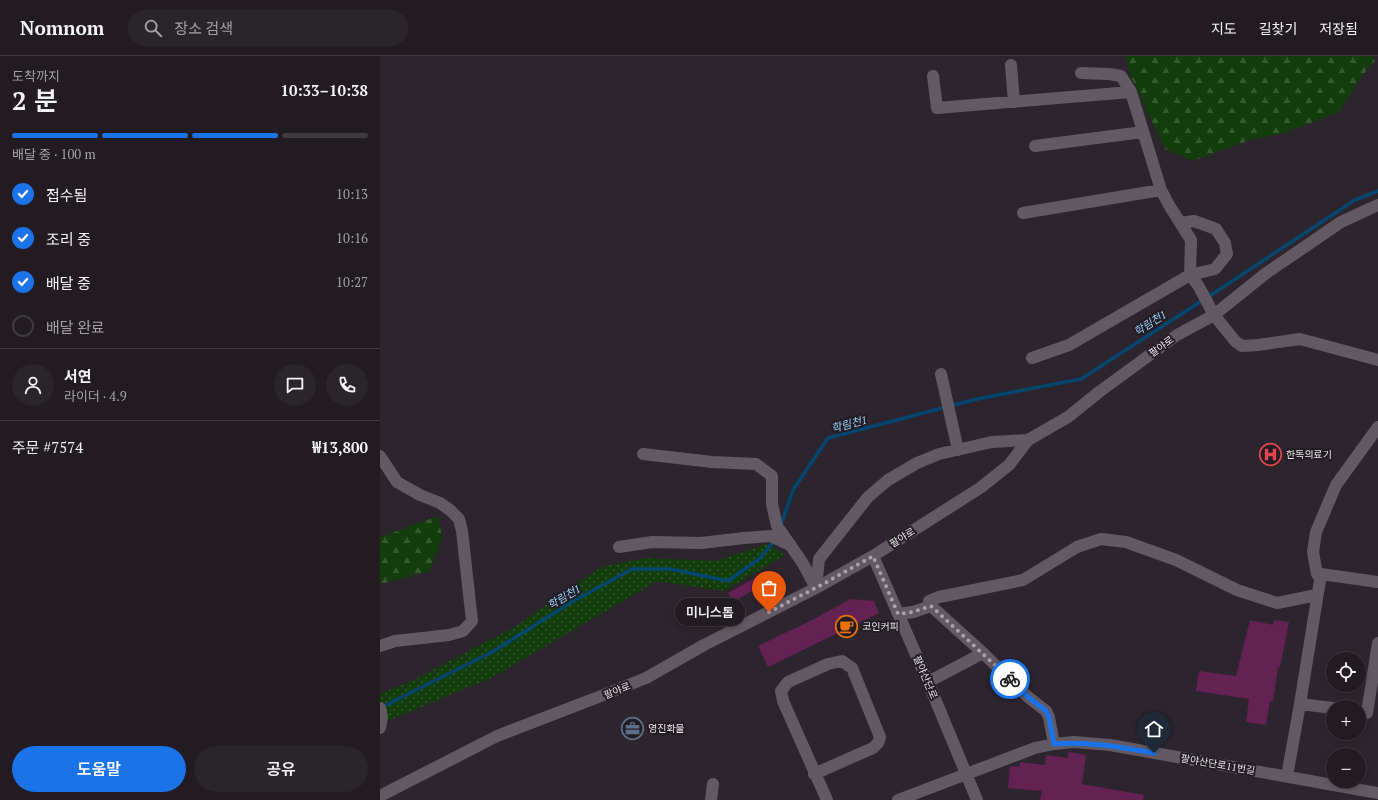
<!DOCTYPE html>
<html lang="ko">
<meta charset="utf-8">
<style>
body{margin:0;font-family:"PT Serif","Noto Sans KR",serif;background:#2a252a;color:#f1f3f6;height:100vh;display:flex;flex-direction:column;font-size:15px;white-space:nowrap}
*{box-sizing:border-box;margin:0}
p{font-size:13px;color:#a2a1a5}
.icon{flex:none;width:22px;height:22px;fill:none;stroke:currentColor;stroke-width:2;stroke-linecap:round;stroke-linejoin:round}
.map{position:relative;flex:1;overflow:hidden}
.details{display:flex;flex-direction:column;background:#221c22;width:380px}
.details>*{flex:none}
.fabs{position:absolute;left:946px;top:596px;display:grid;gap:8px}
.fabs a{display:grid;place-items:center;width:40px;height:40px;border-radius:50%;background:#221c22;box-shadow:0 2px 6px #0003,0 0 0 1px #3f3a40;font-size:20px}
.pin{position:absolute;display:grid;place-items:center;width:34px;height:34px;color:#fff;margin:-41px -17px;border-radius:50% 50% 50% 0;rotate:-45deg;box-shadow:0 0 4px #0007}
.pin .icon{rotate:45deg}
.courier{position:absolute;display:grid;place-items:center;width:40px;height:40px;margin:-20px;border:3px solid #1a73e8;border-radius:50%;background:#fff;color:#222;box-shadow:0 1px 5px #0007}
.bubble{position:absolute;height:28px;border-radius:14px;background:#221c22;box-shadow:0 2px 6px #0003,0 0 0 1px #3f3a40;font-size:13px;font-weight:600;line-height:28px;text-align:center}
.summary em{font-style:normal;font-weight:600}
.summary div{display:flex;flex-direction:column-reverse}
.summary{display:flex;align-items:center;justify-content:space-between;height:68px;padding:0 12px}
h1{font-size:26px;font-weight:600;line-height:30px}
.bar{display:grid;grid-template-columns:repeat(4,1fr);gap:6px 4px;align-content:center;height:48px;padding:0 12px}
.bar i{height:5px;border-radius:3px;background:#3f3a40}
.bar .on{background:#1a73e8}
.bar p{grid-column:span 4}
.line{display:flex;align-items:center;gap:10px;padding:0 12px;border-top:1px solid #3f3a40}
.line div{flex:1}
.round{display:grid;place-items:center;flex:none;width:42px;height:42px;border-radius:21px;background:#2a252a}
ol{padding:0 12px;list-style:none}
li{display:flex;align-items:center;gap:12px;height:44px}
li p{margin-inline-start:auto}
li .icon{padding:4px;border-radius:50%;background:#1a73e8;color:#fff;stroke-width:4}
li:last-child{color:#a2a1a5}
li i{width:22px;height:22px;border:2px solid #3f3a40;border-radius:50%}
.cta{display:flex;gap:8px;margin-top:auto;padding:8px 12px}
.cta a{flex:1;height:46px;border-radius:24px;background:#1a73e8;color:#fff;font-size:16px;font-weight:600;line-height:46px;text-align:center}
.cta a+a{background:#2a252a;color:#f1f3f6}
header{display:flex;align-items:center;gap:24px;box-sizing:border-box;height:56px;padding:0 20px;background:#221c22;border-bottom:1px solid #3f3a40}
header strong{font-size:19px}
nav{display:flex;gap:22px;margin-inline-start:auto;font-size:14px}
.search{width:280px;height:36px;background:#2a252a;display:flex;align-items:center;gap:10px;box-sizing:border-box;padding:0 14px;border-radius:22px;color:#a2a1a5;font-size:15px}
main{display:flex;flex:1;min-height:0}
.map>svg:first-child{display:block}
</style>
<header>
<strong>Nomnom</strong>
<div class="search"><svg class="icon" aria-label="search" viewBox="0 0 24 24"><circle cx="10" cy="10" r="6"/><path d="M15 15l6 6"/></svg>장소 검색</div>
<nav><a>지도</a><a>길찾기</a><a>저장됨</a></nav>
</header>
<main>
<section class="details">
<div class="summary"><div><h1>2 분</h1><p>도착까지</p></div><em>10:33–10:38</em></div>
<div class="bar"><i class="on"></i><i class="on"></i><i class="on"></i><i></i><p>배달 중 · 100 m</p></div>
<ol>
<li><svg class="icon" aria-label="check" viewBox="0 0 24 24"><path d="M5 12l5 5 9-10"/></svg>접수됨<p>10:13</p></li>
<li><svg class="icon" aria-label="check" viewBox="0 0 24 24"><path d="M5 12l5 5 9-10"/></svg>조리 중<p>10:16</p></li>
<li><svg class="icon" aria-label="check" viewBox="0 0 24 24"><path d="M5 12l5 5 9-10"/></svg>배달 중<p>10:27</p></li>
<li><i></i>배달 완료</li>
</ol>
<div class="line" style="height:72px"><a class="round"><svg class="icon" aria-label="person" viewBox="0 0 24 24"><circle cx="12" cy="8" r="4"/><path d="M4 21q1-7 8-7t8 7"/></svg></a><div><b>서연</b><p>라이더 · 4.9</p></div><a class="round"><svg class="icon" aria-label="chat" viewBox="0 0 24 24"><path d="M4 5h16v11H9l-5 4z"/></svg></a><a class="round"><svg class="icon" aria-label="phone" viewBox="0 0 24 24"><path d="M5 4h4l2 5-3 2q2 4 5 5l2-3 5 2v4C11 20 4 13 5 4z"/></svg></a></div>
<div class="line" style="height:52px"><div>주문 #7574</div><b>₩13,800</b></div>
<div class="cta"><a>도움말</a><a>공유</a></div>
</section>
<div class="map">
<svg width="998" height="744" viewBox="0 0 998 744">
<defs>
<pattern id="grass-dots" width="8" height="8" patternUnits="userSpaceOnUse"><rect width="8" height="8" fill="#133d0c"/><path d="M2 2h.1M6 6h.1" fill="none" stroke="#365930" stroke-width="1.8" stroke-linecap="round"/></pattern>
<pattern id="forest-firs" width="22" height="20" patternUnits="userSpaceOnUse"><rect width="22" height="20" fill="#133d0c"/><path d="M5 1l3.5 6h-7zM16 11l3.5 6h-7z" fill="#365930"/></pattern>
</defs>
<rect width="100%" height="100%" fill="#2d252e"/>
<path fill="url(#grass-dots)" d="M387,488L405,499L344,535L277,525L111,622L0,668V638L32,625L133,572L221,511L266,502L336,505Z"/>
<path fill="url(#forest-firs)" d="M746,0H992L995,5L981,21L959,56L904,77L870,84L813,105L785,93L750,18Z
M58,460L62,481L50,515L0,528V481Z"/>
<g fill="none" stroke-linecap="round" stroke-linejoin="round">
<path stroke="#03466f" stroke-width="3.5" d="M828,241L975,144L998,135
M401,469L413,434L448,382L597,343L701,323L823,244
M2,651L114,595L190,547L252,513H291L348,525L379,503L395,484"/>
</g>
<path fill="#642153" d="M382,518L387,526L353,546L348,537Z
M471,543L494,545L499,557L388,611L378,590L432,564Z
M870,564L893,569L894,564L909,566L900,611H898L893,646L890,645L886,669L866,666L869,643L816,635L819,615L856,620Z
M689,696L706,699L702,728L764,739L763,744H660L662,735L628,732L630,710L640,711V706L665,709L666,699L687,702Z"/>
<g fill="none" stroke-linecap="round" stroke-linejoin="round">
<path stroke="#625963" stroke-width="12" d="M631,9L634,46
M701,17L729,18L741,20L751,36
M553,20L557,52L751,36L781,134L789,149L811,184L810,219L835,213L847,198L845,187L836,173L814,165L801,167
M655,90L763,76
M643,157L781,134
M652,302L689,289L810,219L818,229L834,259L855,285L862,290L878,289L920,283L998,304
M561,318L578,394
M263,398L332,406L376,408L392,420V448L397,470L422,506L436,532
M0,400L17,426L40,439L60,447L70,454L79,463L82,475L92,565L83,575L69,579L15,585L0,590
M239,491L272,486L321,487L364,482L391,480L410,489
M493,500L548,626L597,744
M941,518H937L933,496L936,476L956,429L998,371
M436,532L439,503L488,441L508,424L537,407L559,398L612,386L648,384
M551,550L549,545L559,541L643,524L697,491L721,483L746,486L796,504L857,534L897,547L937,539
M518,558L533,556L551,550L603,597L648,641L666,655L669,661L674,688
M548,626L603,597
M920,648L953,652
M0,652L2,661L0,672
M987,657L998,587
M434,718L493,692L498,687L500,681L472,612L462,605L448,608L408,626L401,635L403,645L447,744
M907,720L920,648L941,518L998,526
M0,740L117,680L221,640L266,622L324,589L436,532L493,500L600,432L629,409L648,384L688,361L719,336L797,279L834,259L885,218L961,166L998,149
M331,744L333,728
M518,744L655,692L674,688L694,686L730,689L998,737"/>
</g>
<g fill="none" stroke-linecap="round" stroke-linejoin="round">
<path stroke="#a8a2a9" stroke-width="4" stroke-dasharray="0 7.2" d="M389,556L445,527L493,500L518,558L533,556L551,550L630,623"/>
<path stroke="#1a73e8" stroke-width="5" d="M630,623L648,641L666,655L669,661L674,688C708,685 740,691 774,697"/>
</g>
<defs>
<symbol id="hospital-ring" viewBox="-11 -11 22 22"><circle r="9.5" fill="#231c24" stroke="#e0444e" stroke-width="1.5"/><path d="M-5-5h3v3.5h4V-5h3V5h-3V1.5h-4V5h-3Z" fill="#e0444e"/></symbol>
<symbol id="cafe-ring" viewBox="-11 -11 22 22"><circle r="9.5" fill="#231c24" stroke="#e8710a" stroke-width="1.5"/><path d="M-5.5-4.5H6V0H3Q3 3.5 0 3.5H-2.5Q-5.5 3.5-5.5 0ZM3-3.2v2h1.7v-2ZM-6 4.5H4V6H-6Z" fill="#e8710a"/></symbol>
<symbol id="office-ring" viewBox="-11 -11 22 22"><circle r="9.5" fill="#231c24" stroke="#5c6f8a" stroke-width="1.5"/><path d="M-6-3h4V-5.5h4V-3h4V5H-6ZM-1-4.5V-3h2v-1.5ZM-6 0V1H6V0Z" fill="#5c6f8a"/></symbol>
</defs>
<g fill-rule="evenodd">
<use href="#hospital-ring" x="878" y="386" width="25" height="25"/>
<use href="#cafe-ring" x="454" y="558" width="25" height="25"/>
<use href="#office-ring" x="240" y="660" width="25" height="25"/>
</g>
<g text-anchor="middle" stroke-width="4" stroke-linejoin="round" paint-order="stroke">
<g font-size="10" fill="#eae5eb" stroke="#231c24">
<text transform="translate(781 290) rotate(-36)" y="4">팔야로</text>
<text transform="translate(522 481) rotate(-32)" y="4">팔야로</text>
<text transform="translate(546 621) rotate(67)" y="4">팔야산단로</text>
<text transform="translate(237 634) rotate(-23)" y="4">팔야로</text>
<text transform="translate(838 708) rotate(10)" y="4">팔야산단로11번길</text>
</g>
<g font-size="10" fill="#eae5eb" stroke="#231c24" text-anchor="start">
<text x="906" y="402">한독의료기</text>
<text x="482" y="574">코인커피</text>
<text x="268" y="676">영진화물</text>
</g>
<g font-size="11" font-style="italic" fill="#99d1ff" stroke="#231c24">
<text transform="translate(770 267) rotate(-33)" y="4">학림천1</text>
<text transform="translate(469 368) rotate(-15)" y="4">학림천1</text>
<text transform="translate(184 541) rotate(-31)" y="4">학림천1</text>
</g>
</g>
</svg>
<div class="fabs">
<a><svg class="icon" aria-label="locate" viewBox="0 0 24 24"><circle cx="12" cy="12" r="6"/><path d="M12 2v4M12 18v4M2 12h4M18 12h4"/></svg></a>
<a>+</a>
<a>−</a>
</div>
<div class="pin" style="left:389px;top:556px;background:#ea580c"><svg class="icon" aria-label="bag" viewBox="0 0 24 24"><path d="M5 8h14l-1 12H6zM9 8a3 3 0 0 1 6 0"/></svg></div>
<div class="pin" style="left:774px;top:697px;background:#1f2937"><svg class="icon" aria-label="home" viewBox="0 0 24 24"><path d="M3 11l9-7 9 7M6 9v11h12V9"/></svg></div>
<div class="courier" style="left:630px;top:623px"><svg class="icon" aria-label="bike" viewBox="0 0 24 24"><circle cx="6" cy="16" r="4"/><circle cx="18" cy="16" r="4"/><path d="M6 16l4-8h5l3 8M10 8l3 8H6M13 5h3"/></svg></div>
<div class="bubble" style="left:295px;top:542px;width:70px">미니스톱</div>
</div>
</main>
